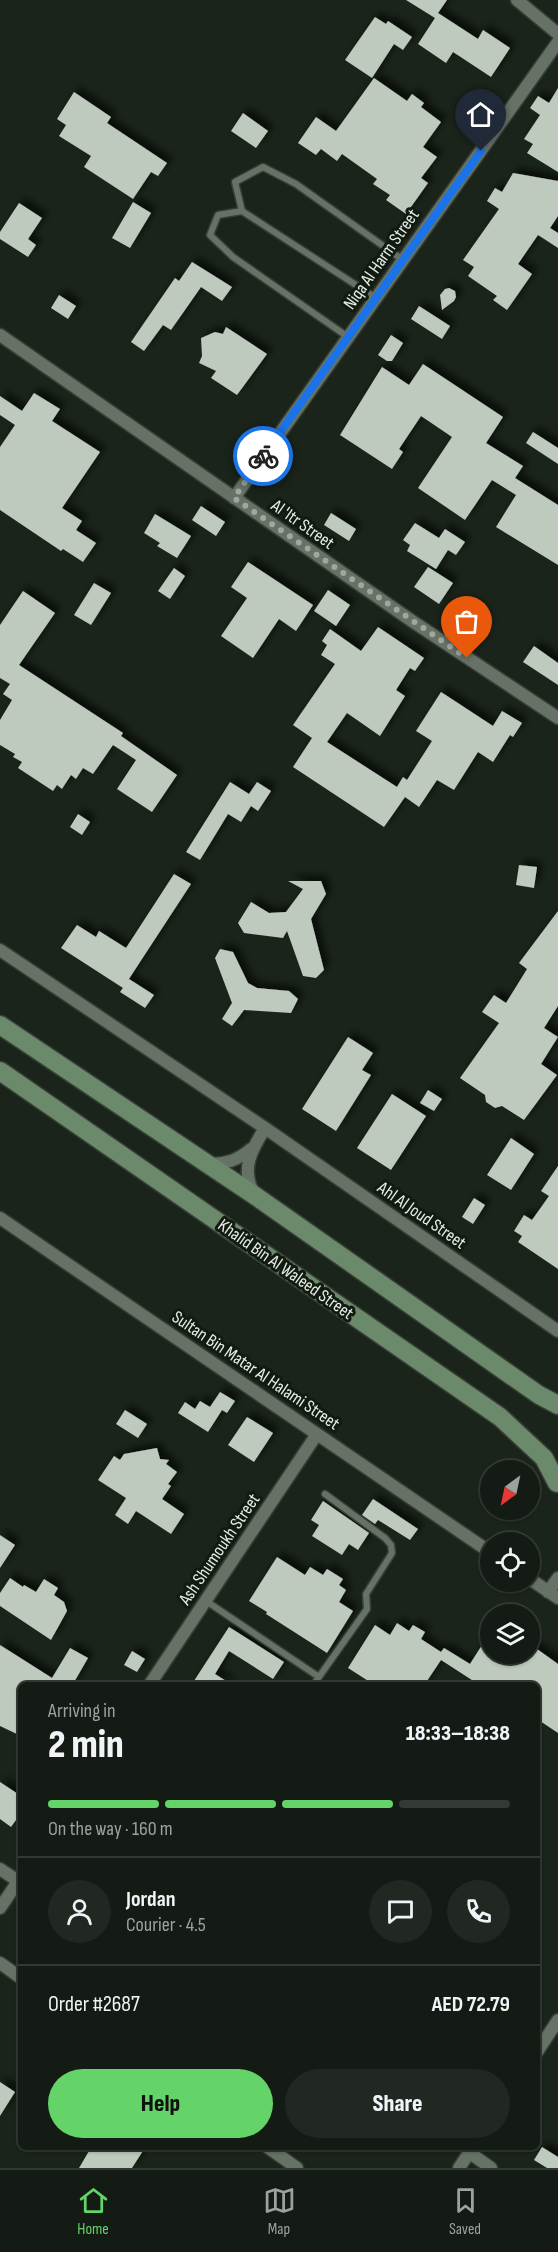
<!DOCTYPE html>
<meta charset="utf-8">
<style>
body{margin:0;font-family:"Sofia Sans Condensed",sans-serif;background:#212822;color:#f1f3f6;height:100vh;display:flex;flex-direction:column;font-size:22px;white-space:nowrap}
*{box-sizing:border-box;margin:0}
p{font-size:20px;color:#9da1a0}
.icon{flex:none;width:33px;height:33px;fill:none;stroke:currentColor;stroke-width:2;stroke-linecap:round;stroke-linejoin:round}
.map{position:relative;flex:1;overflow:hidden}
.side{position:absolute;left:18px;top:1682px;width:522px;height:468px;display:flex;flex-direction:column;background:#141b14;border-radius:9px;box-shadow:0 2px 4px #0004,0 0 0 2px #333934}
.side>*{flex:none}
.needle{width:39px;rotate:213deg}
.fabs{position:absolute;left:480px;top:1460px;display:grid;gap:12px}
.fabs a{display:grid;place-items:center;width:60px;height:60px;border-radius:50%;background:#141b14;box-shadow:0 2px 4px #0004,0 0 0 2px #333934;font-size:30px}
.pin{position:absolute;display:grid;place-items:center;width:51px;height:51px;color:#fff;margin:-62px -26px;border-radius:50% 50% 50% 0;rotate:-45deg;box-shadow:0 0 6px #0007}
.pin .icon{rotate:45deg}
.courier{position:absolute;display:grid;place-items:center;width:60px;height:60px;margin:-30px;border:4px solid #1a73e8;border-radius:50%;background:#fff;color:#222;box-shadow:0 2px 8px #0007}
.head em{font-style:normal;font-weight:800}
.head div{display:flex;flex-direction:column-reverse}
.head{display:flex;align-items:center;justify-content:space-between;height:102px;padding:0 30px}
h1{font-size:39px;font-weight:800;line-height:45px}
.bar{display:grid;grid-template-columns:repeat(4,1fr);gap:9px 6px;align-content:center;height:72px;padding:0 30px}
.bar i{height:8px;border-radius:4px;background:#333934}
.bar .active{background:#64d468}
.bar p{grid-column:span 4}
.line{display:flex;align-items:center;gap:15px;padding:0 30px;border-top:2px solid #333934}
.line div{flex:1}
.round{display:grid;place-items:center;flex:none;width:63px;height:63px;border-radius:32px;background:#212822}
.primary-button{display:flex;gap:12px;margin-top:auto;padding:12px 30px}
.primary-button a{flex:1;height:69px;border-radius:36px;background:#64d468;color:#111;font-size:24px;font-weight:800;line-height:69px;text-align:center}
.primary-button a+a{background:#212822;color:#f1f3f6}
.tab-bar{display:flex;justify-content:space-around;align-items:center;height:84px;border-top:2px solid #333934;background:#141b14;font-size:16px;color:#9da1a0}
.tab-bar a{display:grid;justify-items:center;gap:3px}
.tab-bar .active{color:#64d468}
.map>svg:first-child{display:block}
</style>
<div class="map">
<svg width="558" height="2168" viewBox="0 0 558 2168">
<defs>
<filter id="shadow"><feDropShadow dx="5.5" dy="-5.5" stdDeviation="3" flood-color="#0009"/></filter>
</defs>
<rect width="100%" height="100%" fill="#1a241a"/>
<path fill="#bdcabd" filter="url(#shadow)" d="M406,0H447L438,13L478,39L483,30L510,48L491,77L453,52L446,63L418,44L435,18Z
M375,17L386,24L388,21L412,37L403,50L394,44L372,78L345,60Z
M374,78L407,101L412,94L424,103L421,107L441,122L423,147L437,157L421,178L428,183L406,214L386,200L390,195L373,184L377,179L342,154L337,161L321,149L316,155L298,143L316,117L336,131Z
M558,88V172L527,153L533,144L524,139L540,115L530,108L538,96L549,103Z
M74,92L111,117L107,123L167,163L158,176L151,172L133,199L84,167L91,156L59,136L66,125L57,119Z
M243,113L268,131L256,148L231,131Z
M513,173L558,181V216L550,228L558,233V248L538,235L518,264L532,274L507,310L493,300L497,296L468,276L474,267L463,260L499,209L487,201L495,188L502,192Z
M133,202L151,213L130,248L112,238Z
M19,203L42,218L28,239L36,245L28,257L0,239V232Z
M192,262L232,287L222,301L201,287L171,330L163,325L144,351L131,342L175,278L179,281Z
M449,288L455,291L456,297L454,301L442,310L440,295L445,289Z
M59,295L76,306L68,319L51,308Z
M419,306L450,326L442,339L411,319Z
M226,327L267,354L237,395L211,378L216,371L199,363L202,356L201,338L215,332L223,334Z
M391,335L403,343L392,361H387L378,355Z
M423,364L503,417L486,443L523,466L515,478L558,505V565L496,527L516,495L492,480L465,520L418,488L452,437L421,416L399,449L403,452L392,469L340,435L382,367L409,385Z
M34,393L60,409L52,421L100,452L62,508L82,521L76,530L96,543L83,562L63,549L61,551L0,510V447L15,425L0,415V396L22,411Z
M533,432L558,448V464L526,443Z
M201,506L225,522L216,536L192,520Z
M331,513L356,529L349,541L324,525Z
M155,514L191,536L177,558L157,546L160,543L144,533Z
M415,523L439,538L445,529L465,542L456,555L448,550L436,569L407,551L410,545L403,540Z
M248,562L313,605L296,631L279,619L253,658L221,636L247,598L231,587Z
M428,567L453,583L439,604L414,587Z
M174,568L185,576L170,599L158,591Z
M94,583L111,593L91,625L74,615Z
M328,590L350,605L336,626L314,611Z
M23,591L55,613L19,665L123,733L121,736L177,775L152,812L117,789L136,760L113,745L93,774L83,768L76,779L71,775L62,789L57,785L53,791L18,768L22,762L13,757L15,754L0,745V720L12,700L3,694L10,684L0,678V625Z
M378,627L424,658L415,671L410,668L396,690L405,696L380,736L347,713L327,742L397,787L403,777L407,780L432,741L416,731L441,692L493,726L502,711L522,723L513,737L510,735L493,762L478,752L454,790L437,780L419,807L405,797L384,827L293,767L312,738L293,725L335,664L321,655L327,645L322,641L330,629L361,651Z
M534,646L558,663V685L523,662Z
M230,782L249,794L257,782L271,791L258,811L251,806L241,822L228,814L200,860L186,852Z
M78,814L90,822L82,835L70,827Z
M519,865L537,867L534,888L516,885Z
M174,874L191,884L123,988L61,948L77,925L96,937L99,931L126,948Z
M288,881H321L326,894L311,919L324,970L316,978L303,976L287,931L283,938L244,933L238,923L251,902L269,913L286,912L303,889Z
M558,911V1006L544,1028L558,1037L541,1064L557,1075L524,1120L502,1106L495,1108L486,1102L485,1095L460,1078L499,1023L482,1012L494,995L506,1003L527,969L519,963Z
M220,949L233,952L248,983L257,988L289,991L298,999L291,1013L244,1010L232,1026L222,1019L232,1003L215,958Z
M129,979L154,995L145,1008L120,992Z
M348,1037L373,1053L362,1070L371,1075L336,1131L302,1109Z
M428,1090L442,1099L434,1111L420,1103Z
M392,1094L426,1116L391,1170L357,1148Z
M511,1138L534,1154L511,1190L487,1175Z
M558,1166V1269L518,1242L522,1236L514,1231L524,1215L532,1220L549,1196L541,1191Z
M474,1198L485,1205L473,1224L462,1217Z
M220,1392L235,1401L227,1413L222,1410L208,1432L178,1413L185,1402L195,1409L200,1401L210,1407Z
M125,1410L147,1424L138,1438L116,1424Z
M247,1417L273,1433L254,1462L228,1445Z
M157,1448L160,1459L169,1460L166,1464L177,1472L168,1484L171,1486L162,1499L184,1514L171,1534L136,1511L128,1524L115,1515L126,1498L98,1480L114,1456L120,1460L124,1454Z
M373,1499L418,1529L410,1540L378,1520L375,1524L362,1515Z
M323,1501L369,1533L358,1550L349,1544L342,1555L312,1536L319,1525L311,1520Z
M0,1535L15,1545L0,1568Z
M277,1557L305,1575L310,1567L323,1575L327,1569L343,1579L339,1585L346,1590L339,1602L353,1611L327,1653L266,1614L267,1612L249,1601Z
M10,1578L23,1587L24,1585L36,1592L44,1579L58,1588L54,1595L64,1602L67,1611L51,1640L0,1606V1593Z
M397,1623L409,1631L413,1625L425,1632L421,1639L441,1652L444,1648L470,1664L482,1645L490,1650V1653H530V1644L558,1664V1733L537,1719V1684H478L441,1660L425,1684H373L348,1668L375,1625L390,1635Z
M229,1627L284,1662L273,1679L229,1651L215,1674L231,1684H192Z
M0,1645L52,1678L70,1648L88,1658L73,1684H21V1736L0,1726Z
M132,1651L145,1659L137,1672L124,1665Z
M0,1782L21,1796L16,1804L21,1807V1813L11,1827L0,1819Z
M0,2082L15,2092L0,2116Z
M92,2146H146L132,2168H79Z
M542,2147L558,2157V2168H547L534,2160Z"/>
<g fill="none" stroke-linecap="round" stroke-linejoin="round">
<defs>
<path id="lane" d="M242,211L235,182L263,167L296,184L403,260
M348,337L233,257L210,235L218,215L242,211L376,298
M206,1601L319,1677
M314,1684L367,1609L366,1594L392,1553L391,1545L385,1538L325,1494"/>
<path id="street" d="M517,0L558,34
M0,335L412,621L558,718
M234,498L558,42
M0,950L265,1128L558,1331
M207,1164C225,1165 238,1160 251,1149
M254,1194C240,1169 252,1149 265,1128
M0,1218L490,1552
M530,1579L558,1598
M548,1592L558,1578
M150,1684L317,1434
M0,1869L18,1881
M0,1908L21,1877
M0,1963L21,1978
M537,2052L558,2020
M266,2146L297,2168
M470,2153L491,2168
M459,2168L473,2147"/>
<path id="secondary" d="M0,1025L257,1197L539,1395L558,1405
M0,1071L500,1417L544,1458L557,1483"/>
</defs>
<use href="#lane" stroke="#373e36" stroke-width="9"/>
<use href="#street" stroke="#373e36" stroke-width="15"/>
<use href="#secondary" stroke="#373e36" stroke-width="21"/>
<use href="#lane" stroke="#667266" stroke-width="6"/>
<use href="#street" stroke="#667266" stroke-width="12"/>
<use href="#secondary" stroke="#6b896b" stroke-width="18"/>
</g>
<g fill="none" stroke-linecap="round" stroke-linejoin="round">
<path stroke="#9fa79f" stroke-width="6" stroke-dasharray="0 10.8" d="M263,456L234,498L467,658"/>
<path stroke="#1a73e8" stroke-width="8" d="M263,456L481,151"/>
</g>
<g text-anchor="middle" stroke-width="6" stroke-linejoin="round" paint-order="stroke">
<g font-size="18" fill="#e7ede6" stroke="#111b11">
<text transform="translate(381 259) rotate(-55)" y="6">Niqa Al Harm Street</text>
<text transform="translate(303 524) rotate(35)" y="6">Al 'Itr Street</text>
<text transform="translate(422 1215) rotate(35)" y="6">Ahl Al Joud Street</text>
<text transform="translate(286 1269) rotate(35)" y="6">Khalid Bin Al Waleed Street</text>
<text transform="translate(256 1370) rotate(34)" y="6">Sultan Bin Matar Al Halami Street</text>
<text transform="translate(219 1549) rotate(-56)" y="6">Ash Shumoukh Street</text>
</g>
</g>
</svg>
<div class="fabs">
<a><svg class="needle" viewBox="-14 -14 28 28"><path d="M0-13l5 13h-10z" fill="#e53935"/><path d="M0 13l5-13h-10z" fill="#9da1a0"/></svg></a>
<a><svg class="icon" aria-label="locate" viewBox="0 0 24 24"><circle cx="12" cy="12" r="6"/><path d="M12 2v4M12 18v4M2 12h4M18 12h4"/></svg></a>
<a><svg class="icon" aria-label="layers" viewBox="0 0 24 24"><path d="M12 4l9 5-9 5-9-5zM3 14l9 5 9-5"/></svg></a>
</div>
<div class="pin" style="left:467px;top:658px;background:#ea580c"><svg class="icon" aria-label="bag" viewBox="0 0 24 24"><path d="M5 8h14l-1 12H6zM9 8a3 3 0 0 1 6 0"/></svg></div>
<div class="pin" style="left:481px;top:151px;background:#1f2937"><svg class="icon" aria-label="home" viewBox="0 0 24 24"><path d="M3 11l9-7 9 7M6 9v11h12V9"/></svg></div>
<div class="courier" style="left:263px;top:456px"><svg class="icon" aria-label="bike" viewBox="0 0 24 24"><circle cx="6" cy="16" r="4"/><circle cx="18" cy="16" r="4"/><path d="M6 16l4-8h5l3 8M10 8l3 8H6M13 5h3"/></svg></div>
<section class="side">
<div class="head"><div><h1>2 min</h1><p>Arriving in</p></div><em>18:33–18:38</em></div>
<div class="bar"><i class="active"></i><i class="active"></i><i class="active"></i><i></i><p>On the way · 160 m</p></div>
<div class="line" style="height:108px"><a class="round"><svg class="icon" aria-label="person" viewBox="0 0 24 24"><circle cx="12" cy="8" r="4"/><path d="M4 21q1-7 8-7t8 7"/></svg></a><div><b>Jordan</b><p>Courier · 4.5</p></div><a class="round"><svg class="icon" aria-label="chat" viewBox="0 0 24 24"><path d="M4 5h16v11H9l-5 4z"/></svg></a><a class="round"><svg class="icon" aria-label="phone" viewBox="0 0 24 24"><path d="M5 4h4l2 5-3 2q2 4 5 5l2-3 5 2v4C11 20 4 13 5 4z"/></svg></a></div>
<div class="line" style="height:78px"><div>Order #2687</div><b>AED 72.79</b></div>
<div class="primary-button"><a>Help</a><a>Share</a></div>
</section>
</div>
<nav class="tab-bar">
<a class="active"><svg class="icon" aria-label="home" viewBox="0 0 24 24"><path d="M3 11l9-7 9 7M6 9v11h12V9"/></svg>Home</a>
<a><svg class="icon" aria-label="map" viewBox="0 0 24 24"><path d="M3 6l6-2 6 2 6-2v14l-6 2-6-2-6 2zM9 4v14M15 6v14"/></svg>Map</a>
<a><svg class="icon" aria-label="saved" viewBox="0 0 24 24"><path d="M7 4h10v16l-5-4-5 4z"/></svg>Saved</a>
</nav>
